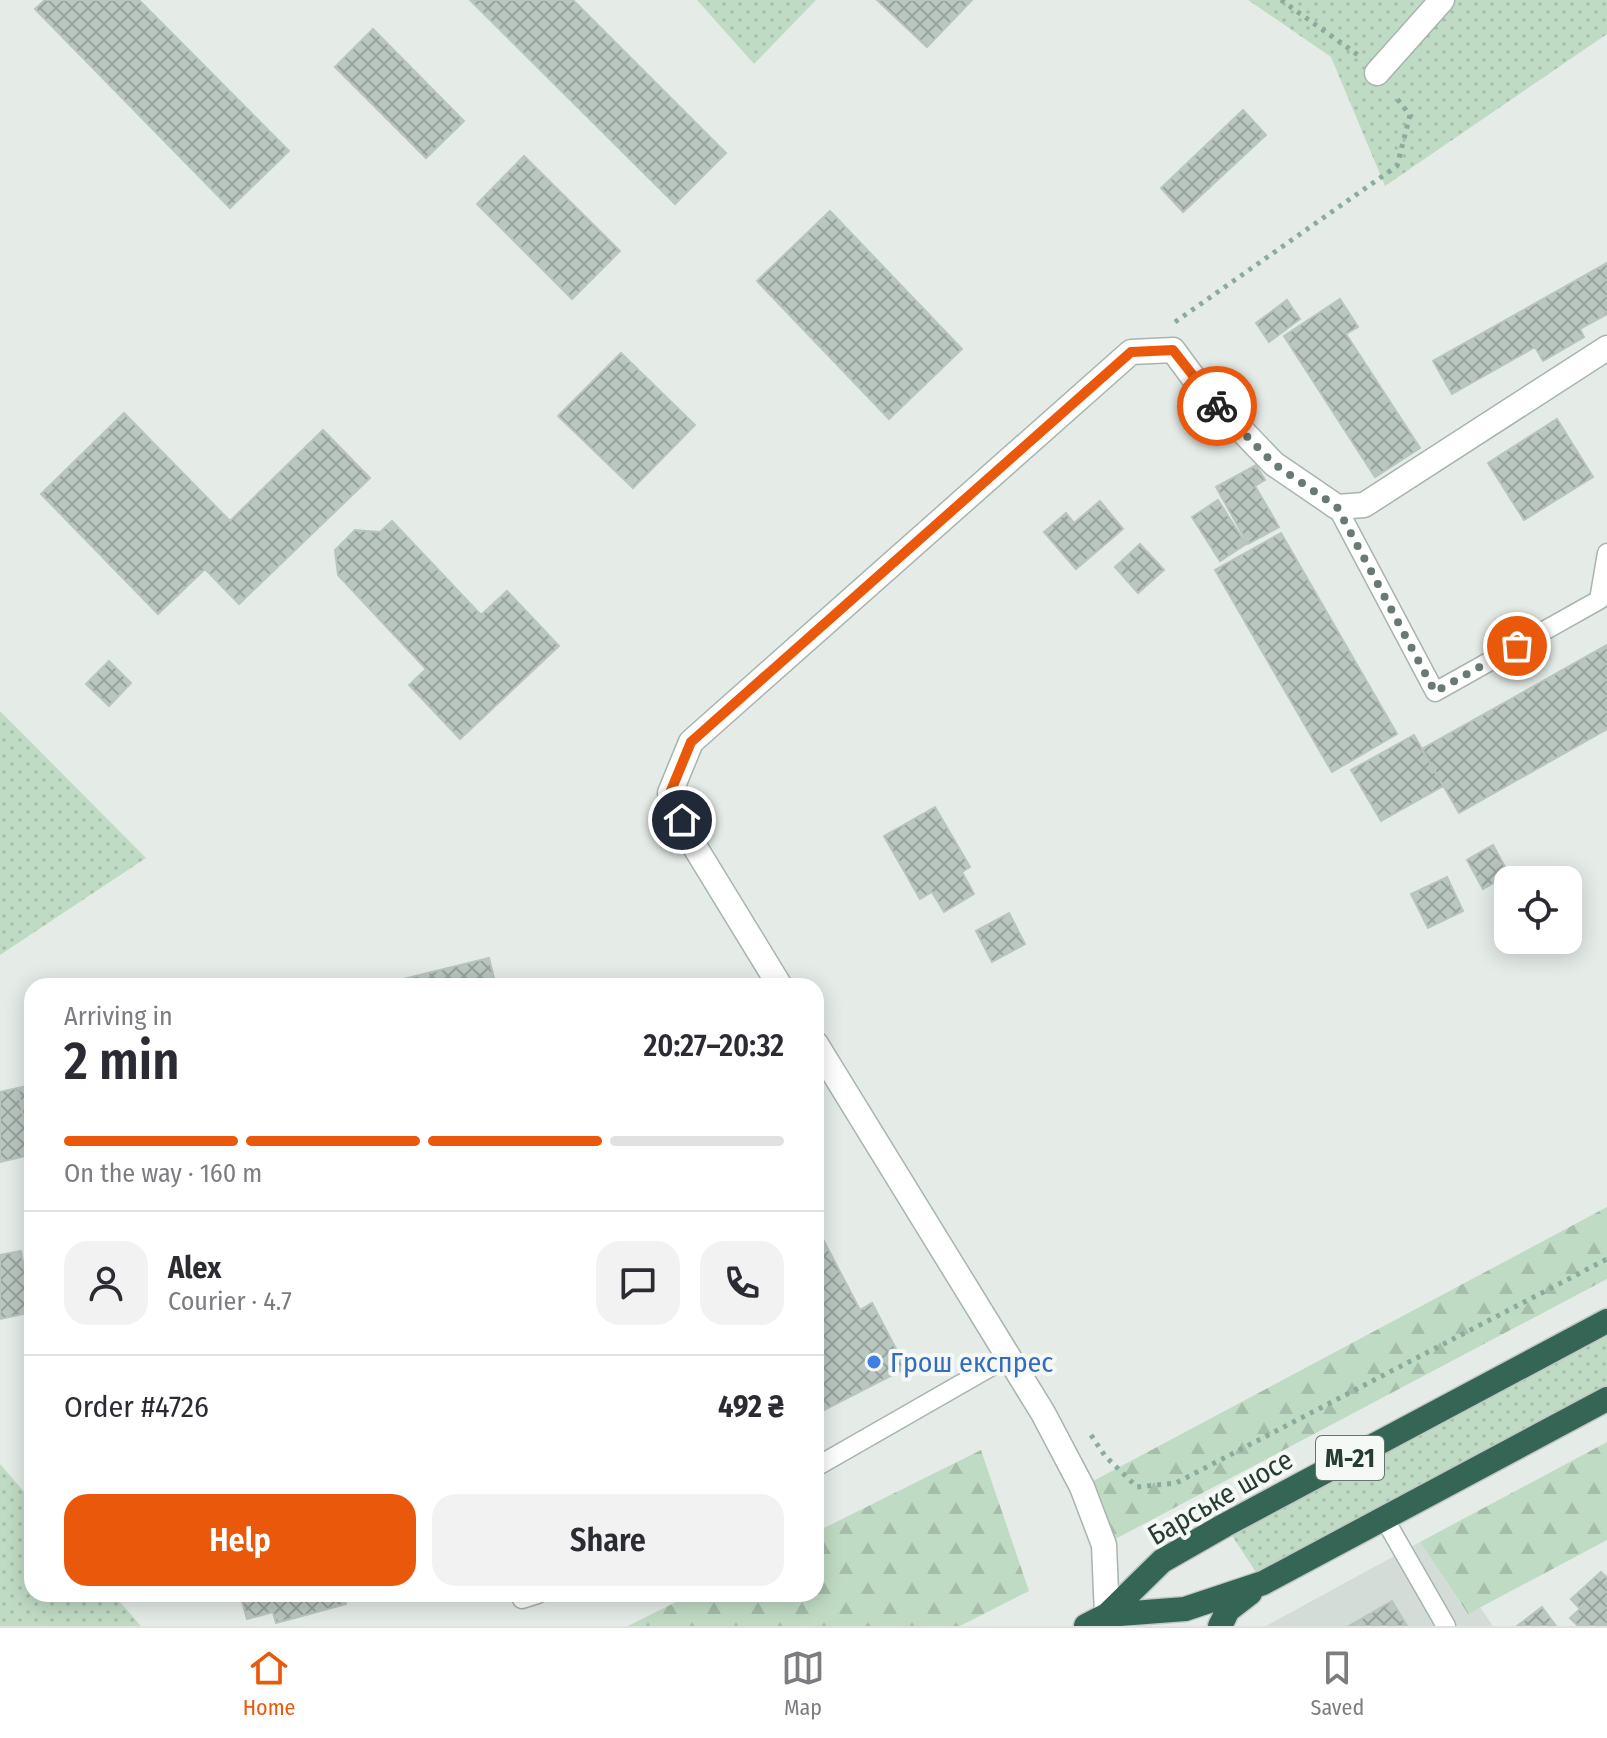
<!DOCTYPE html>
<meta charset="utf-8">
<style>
body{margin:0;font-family:"Fira Sans Condensed",sans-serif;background:#f2f2f3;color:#2b2b33;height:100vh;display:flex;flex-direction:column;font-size:30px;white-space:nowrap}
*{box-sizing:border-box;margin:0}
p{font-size:26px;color:#7c7c81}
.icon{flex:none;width:44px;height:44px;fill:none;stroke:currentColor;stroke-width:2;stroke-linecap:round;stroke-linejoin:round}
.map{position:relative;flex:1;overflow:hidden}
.side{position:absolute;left:24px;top:978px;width:800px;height:624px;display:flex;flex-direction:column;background:#fff;border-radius:24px;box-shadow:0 4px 20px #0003}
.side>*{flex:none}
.controls{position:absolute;left:1494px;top:866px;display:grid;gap:16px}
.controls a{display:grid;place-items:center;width:88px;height:88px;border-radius:16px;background:#fff;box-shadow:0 4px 20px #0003;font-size:40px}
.pin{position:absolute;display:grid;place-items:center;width:68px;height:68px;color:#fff;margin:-34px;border:4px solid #fff;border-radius:50%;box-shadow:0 2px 8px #0007}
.courier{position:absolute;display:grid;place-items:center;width:80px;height:80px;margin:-40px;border:6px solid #ea580c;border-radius:50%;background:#fff;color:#222;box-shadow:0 2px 10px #0007}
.summary em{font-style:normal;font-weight:600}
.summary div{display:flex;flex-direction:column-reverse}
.summary{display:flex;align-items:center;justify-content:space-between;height:136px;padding:0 40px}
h1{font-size:52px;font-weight:600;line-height:60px}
.bar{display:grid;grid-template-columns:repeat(4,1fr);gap:12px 8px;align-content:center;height:96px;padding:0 40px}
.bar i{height:10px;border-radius:6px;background:#e1e1e2}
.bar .on{background:#ea580c}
.bar p{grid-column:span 4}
.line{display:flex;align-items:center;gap:20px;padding:0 40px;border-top:2px solid #e1e1e2}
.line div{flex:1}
.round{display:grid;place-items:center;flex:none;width:84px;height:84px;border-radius:24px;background:#f2f2f3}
.action{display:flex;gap:16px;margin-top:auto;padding:16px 40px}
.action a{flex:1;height:92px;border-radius:24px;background:#ea580c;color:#fff;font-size:32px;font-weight:600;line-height:92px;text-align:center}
.action a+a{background:#f2f2f3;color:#2b2b33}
.menu{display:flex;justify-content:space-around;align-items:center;height:112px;border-top:2px solid #e1e1e2;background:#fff;font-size:22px;color:#7c7c81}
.menu a{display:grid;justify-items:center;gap:4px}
.menu .on{color:#ea580c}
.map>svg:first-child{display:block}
</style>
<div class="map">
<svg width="1607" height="1626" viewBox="0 0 1607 1626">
<defs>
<pattern id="grass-dots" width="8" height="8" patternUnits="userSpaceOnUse" patternTransform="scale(2)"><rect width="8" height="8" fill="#c0dbc4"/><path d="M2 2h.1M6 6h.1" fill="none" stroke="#a5bda9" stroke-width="1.8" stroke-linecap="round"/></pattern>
<pattern id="forest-firs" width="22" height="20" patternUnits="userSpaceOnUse" patternTransform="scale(2)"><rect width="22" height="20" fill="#c0dbc4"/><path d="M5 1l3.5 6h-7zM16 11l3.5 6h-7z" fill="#a5bda9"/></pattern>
<pattern id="building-cross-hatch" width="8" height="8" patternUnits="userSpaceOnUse" patternTransform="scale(2)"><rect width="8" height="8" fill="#bac7c1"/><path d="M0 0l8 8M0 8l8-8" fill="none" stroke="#97a39d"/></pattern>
</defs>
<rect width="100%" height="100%" fill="#e5ece8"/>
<path fill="#d3dcd7" d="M1420,1542L1467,1613L1480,1607L1493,1626H1266Z"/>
<path fill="url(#grass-dots)" d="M697,0H816L754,64Z
M1248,0H1607V34L1385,186L1331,57Z
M0,711L146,858L0,955Z
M1607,1321V1399L1263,1583L1225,1525Z
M0,1464L32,1501V1594H113L141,1626H0Z"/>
<path fill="url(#forest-firs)" d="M1607,1207V1279L1104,1545L1082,1487Z
M1607,1442V1540L1468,1614L1420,1542Z
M981,1450L1029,1591L960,1626H628L692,1594H816V1532Z"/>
<path fill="url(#building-cross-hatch)" stroke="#b8c5be" stroke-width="2" d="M45,0H139L289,151L230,208L35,9Z
M470,0H573L726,153L675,204Z
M877,0H972L927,47Z
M373,29L464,121L426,158L335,67Z
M1243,110L1266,135L1183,212L1161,188Z
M524,156L620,251L572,299L477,204Z
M830,211L962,349L889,419L757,281Z
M1607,263V314L1580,329L1584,337L1543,361L1535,347L1452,394L1433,361Z
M1340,299L1358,327L1346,334L1420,448L1375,477L1284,336Z
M1287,300L1300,319L1269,342L1256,323Z
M621,353L695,425L633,488L558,416Z
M124,413L230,521L323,430L370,478L239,604L205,569L158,614L41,494Z
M1557,419L1593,477L1524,520L1488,463Z
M1256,465L1265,480L1255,486L1279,527L1248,544L1216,487Z
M1218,500L1246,544L1220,561L1192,517Z
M1100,501L1123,529L1076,569L1044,532L1066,513L1074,523Z
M392,521L481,615L507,591L559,646L460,739L409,685L426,669L338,575L335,550L355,530L380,532Z
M1281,533L1397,734L1332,772L1215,570Z
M1140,544L1164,570L1138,593L1115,567Z
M1607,645V729L1459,813L1422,749Z
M109,661L131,683L109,706L86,684Z
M1414,735L1443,786L1381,821L1351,770Z
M935,807L970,867L962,872L974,894L944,912L932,892L920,899L884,836Z
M1493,845L1509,874L1483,889L1467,860Z
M1447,877L1463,911L1428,928L1411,894Z
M1009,913L1025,944L992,962L976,931Z
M489,958L496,986H375Z
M32,1085V1155H30L18,1088Z
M18,1088L30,1155L0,1162V1092Z
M816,1226L860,1310L872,1303L906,1368L816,1414Z
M21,1251L32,1312L0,1319V1255Z
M1601,1572L1607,1578V1626H1578L1570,1618L1580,1609L1571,1599Z
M240,1594H354L344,1597L346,1604L276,1623L273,1612L247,1619Z
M1392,1601L1407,1626H1349Z
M1542,1607L1556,1626H1517Z"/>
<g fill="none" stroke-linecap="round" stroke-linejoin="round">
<defs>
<path id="lane" d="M1337,507L1435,692L1599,600L1607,553
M816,1467L1008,1357
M1384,1518L1446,1626
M522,1599L538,1594"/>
<path id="street" d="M1377,73L1442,0
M780,986L695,847L670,793L691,742L1131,352L1173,350L1201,388L1274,464L1337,507L1364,505L1607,348
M816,1044L1043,1413L1082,1487L1104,1545L1107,1615"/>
<path id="highway" d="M1107,1615L1185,1609L1263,1583L1607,1399
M1086,1626L1107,1615L1162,1561L1225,1525L1607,1321
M1220,1626L1228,1610L1250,1593"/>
</defs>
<use href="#lane" stroke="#a8b4ae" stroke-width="21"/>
<use href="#street" stroke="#a8b4ae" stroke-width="27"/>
<use href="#highway" stroke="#c2c8c6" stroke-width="27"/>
<path stroke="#89ac9d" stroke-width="5" stroke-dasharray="4 6" stroke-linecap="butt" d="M1281,0L1358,55
M1175,322L1397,166L1410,115L1394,95
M1091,1435L1105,1456L1137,1487L1176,1483L1607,1259"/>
<use href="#lane" stroke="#fff" stroke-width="18"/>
<use href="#street" stroke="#fff" stroke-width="24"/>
<use href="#highway" stroke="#356555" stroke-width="24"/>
</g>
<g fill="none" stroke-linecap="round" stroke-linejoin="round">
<path stroke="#697a72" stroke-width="8" stroke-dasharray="0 14.4" d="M1217,406L1274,464L1337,507L1435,692L1517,646"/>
<path stroke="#ea580c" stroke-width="10" d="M682,820L670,793L691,742L1131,352L1173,350L1217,406"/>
</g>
<circle fill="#3f7fe0" stroke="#f5f9f6" stroke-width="3" cx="874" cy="1362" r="8"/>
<g text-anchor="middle" stroke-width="8" stroke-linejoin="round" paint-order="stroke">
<rect fill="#f5f9f6" stroke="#64756e" stroke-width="2" x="1316" y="1436" width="68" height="44" rx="6"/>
<g font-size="26" font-weight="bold" fill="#263c33">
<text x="1350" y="1467">М-21</text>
</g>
<g font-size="28" fill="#366cbe" stroke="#f5f9f6" text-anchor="start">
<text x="890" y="1372">Грош експрес</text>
</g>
<g font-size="28" fill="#263c33" stroke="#f5f9f6">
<text transform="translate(1220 1497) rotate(-30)" y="10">Барське шосе</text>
</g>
</g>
</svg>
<div class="controls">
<a><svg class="icon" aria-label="locate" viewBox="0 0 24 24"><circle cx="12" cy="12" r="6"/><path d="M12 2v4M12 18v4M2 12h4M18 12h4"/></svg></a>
</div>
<div class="pin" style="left:1517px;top:646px;background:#ea580c"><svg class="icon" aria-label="bag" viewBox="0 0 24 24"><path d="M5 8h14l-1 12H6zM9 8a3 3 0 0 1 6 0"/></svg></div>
<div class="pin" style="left:682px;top:820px;background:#1f2937"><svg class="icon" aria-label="home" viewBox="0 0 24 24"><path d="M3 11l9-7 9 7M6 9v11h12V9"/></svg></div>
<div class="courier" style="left:1217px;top:406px"><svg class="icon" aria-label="bike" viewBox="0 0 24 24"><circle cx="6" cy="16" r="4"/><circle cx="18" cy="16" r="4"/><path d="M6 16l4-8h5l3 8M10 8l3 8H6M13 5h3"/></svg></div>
<section class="side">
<div class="summary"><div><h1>2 min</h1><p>Arriving in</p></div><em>20:27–20:32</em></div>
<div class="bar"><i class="on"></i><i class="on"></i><i class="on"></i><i></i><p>On the way · 160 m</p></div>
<div class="line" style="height:144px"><a class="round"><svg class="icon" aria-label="person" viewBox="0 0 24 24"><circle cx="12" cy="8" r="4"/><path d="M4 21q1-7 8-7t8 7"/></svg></a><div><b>Alex</b><p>Courier · 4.7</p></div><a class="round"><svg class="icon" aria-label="chat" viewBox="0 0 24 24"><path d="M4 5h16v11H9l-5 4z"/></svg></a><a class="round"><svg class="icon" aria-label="phone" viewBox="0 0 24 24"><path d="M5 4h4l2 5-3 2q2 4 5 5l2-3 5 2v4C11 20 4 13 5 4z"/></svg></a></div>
<div class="line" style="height:104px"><div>Order #4726</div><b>492 ₴</b></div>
<div class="action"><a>Help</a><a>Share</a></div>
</section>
</div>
<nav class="menu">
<a class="on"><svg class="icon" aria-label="home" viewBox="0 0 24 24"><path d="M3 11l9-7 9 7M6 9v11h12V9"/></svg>Home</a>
<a><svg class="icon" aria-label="map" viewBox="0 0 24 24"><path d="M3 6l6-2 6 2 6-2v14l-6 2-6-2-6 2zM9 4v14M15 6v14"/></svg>Map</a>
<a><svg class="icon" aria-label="saved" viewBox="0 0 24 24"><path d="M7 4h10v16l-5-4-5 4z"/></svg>Saved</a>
</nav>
